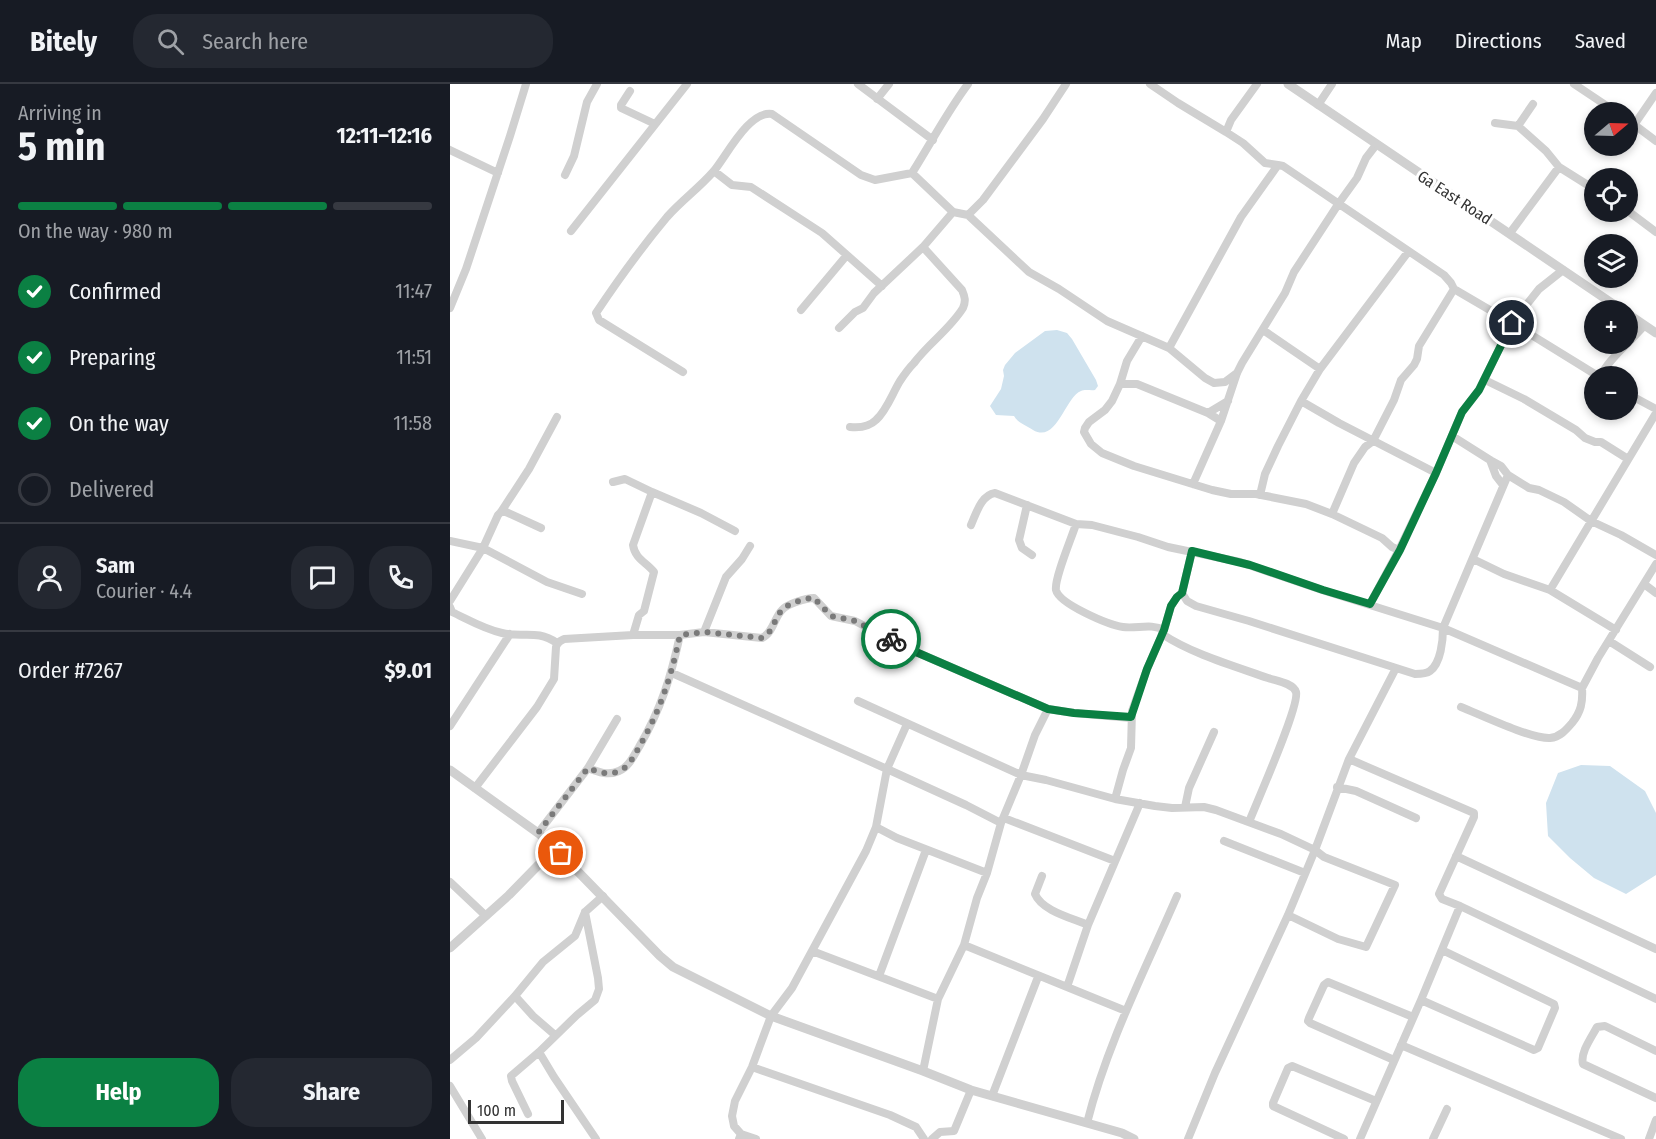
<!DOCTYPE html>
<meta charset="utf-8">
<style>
body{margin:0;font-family:"Fira Sans Condensed",sans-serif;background:#242831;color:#f1f3f6;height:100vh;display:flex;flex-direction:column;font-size:22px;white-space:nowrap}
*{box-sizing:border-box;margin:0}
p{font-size:20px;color:#9ea1a6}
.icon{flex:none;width:33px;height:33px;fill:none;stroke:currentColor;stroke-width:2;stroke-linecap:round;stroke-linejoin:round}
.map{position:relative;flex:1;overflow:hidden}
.side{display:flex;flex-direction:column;background:#171b24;width:450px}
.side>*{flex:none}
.needle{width:39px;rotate:71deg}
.buttons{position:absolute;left:1134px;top:18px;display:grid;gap:12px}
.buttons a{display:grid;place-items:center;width:54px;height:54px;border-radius:50%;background:#171b24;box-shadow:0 3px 9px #0003;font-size:30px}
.scale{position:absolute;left:18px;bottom:15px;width:96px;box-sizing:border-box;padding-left:6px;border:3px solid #333;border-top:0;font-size:16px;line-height:21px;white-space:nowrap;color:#333;-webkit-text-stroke:4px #fff;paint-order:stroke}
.pin{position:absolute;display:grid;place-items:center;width:51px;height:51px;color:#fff;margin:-26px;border:3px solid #fff;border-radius:50%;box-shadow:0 2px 6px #0007}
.courier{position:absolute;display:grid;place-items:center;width:60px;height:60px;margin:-30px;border:4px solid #0b8043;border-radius:50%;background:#fff;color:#222;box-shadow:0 2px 8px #0007}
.head em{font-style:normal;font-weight:700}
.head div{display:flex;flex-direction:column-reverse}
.head{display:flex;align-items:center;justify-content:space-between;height:102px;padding:0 18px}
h1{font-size:39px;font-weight:700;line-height:45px}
.bar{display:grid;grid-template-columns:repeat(4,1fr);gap:9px 6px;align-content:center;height:72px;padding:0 18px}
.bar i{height:8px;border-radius:4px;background:#363941}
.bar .active{background:#0b8043}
.bar p{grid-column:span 4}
.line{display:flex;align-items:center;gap:15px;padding:0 18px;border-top:2px solid #363941}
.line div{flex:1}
.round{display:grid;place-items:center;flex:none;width:63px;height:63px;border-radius:24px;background:#242831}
ol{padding:0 18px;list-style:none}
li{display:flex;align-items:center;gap:18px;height:66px}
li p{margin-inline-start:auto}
li .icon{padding:6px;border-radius:50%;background:#0b8043;color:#fff;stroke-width:4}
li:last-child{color:#9ea1a6}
li i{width:33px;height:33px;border:3px solid #363941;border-radius:50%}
.cta{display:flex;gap:12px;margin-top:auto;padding:12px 18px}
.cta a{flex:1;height:69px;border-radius:24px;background:#0b8043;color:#fff;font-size:24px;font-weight:700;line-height:69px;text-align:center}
.cta a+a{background:#242831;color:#f1f3f6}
header{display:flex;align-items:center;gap:36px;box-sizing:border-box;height:84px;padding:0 30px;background:#171b24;border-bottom:2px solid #363941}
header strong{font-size:28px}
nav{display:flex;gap:33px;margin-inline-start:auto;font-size:21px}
.search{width:420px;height:54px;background:#242831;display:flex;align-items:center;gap:15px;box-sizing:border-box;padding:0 21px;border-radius:24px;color:#9ea1a6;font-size:22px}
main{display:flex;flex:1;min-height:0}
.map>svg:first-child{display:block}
</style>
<header>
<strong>Bitely</strong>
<div class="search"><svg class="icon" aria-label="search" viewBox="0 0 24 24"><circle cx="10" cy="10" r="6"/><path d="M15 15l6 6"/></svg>Search here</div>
<nav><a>Map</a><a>Directions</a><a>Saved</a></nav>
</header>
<main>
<section class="side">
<div class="head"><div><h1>5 min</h1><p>Arriving in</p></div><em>12:11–12:16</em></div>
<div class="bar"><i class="active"></i><i class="active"></i><i class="active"></i><i></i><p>On the way · 980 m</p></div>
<ol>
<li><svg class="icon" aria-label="check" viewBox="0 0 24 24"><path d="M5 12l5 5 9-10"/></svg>Confirmed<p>11:47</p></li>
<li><svg class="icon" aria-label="check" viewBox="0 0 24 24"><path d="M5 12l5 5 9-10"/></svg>Preparing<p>11:51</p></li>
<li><svg class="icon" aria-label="check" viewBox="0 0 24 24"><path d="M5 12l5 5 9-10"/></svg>On the way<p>11:58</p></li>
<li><i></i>Delivered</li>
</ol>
<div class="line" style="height:108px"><a class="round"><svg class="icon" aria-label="person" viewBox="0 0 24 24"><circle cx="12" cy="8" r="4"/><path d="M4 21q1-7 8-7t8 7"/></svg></a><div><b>Sam</b><p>Courier · 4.4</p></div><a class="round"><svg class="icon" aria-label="chat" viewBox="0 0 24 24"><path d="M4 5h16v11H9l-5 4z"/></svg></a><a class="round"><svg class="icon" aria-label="phone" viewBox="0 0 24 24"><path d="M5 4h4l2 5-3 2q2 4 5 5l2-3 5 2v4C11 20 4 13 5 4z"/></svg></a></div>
<div class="line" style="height:78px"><div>Order #7267</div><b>$9.01</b></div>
<div class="cta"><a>Help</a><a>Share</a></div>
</section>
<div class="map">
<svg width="1206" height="1055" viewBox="0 0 1206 1055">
<rect width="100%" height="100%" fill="#fff"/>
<path fill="#cfe2ee" d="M607,246L617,249L622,255L646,296L648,302L645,306C641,307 635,305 631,307C615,313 607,360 583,346C576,341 569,340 564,332L546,331L540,322L551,305L554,292L553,286L555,281L565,269L595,247Z
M1131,681L1160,682L1195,707L1206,729V791L1176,810L1144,794L1120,774L1098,752L1096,719L1108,689Z"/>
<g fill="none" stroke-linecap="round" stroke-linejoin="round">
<path stroke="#d0d0d0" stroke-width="8" d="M408,0L483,56
M518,0C497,28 481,59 462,89L503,128L518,131L579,188L609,205L657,237L719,264L755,294L764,299L775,298L787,289
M700,0L728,19L776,48
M1124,0L1166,28
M180,7L171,21V24L205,40
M427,15L439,0
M868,21L882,0
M1178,36L1206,57
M1045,39L1068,42L1096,67L1109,83L1144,105
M1184,41L1206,9
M1068,42L1083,20
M0,66L48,89
M828,81L833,82L994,191L1001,199L1004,205
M264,87L282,101L301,103L372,149L432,202
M115,91L124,72L137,18L147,0
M1178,127L1206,148
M518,131L533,116L593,35L616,0
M121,147L237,0
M1060,149L1109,83
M0,224L16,185L60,52L76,0
M351,226L397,171
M389,244L405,228L413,224L424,209L473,163L503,128
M813,246L870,285
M692,252L677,277L670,300L662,317L655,326L639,338L635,344L634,348L641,360L652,369L684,382L762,406L781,410H806L856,420L882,430L932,454L942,463L949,466
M1178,259L1194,242
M719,264L791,133L828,81L815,79L793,59L776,48L781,36L807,0
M233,288L149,236L146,229C168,196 192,163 217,133C231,117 249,104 263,88C276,73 299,26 322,30L411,91L425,96L462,89
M1151,292C1156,280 1168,269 1177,260
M1035,296L1074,315L1126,346L1135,354L1145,358H1151L1178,375
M670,300H687L758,329L771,337
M1178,310L1206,325
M851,317L889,339L986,389
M758,329L778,317
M400,343C410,344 419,343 426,336C437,326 442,310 450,297C454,291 459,284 464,279C479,259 500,245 513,224C516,217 515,213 512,206L473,163
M1002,352L1040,376L1051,382L1058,391L1079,404L1089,406L1114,418L1141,437L1171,451L1206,471
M1040,376L1046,392L1053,401
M163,398L175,395L202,408L183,461C185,475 196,478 204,488L194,527L189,531L183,551
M743,400L771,337L787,289L792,279L835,209L844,188L889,119L907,94L916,74L926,61
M202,408L251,429L285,447
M810,411L815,390L828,362L851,317L870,285L958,168
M577,421L569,456L572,464L582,471
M51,428H56L91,444
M882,430L904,379L915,363L923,357L944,316L951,296L964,281L967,275L969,262L1004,205L1062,239L1148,292
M626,440C622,453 604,495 606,506C609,520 659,541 673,543C687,545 701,539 714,546
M521,441C526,430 531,411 545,409L626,440L642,441L688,453L718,463L790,478L872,506L993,544L1058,391
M0,457L33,464L97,498L132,510
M1023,475L1054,490L1100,506L1166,546
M1194,500L1206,509
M1100,506L1206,329
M732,509L737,517L746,522L799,537L965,590C970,590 976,590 980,587C991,579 993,556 993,544L1132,604L1148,574L1206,480
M0,517L33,464L48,431L51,428L79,385L107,333
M920,520L949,466L986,389L1012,328L1029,306L1062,239L1089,205L1113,186
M0,523L2,528C19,536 34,545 52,549C73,554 87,545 107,559
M254,548L276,493L292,475L300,462
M712,550C742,570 784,582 818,594C827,597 843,599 846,608C850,621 806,720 799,738
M1159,557L1200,583
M222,589L437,685L516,721L551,739
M408,617L571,691L596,696L665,715L705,722L722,724L754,723L766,726L831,750L865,766L874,773L945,801L916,863L888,855L838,831
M1011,623C1031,631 1081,655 1100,654C1110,653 1116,646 1122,639C1131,628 1133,618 1132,604
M0,642L60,550
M899,675L1024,729V733L989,810L992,815L1010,822L1206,915
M138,684C148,688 158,692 169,687C179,683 184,671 189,663C211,625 221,593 230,551
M887,703L906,707L966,734
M25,704L87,623L104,595L106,563C107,558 110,557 114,555L183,551H230L254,548L312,554C323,549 324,534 332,526C337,520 356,514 364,514L381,532L405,537L459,565L598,625
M665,715L673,686L681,664L682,627L697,585L714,546L721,522L727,513L732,509L742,467
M735,723L739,704L764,648
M554,734L665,777
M426,743L447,754L537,789
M88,749L138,684L167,635
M774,757L855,789
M1006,772L1206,865
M592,792L585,810C592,827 622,834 638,841
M0,798L36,832
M514,861L617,903L638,841L690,719
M362,867L488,915
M429,892L476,766
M617,903L676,927
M65,912L83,932L105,951
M971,916L1084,966L1088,964L1105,924L1104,920L992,866
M951,961L1171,1055
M1206,967L1155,942L1147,943C1141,954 1130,969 1133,980L1206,1014
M89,968L104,993L146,1055
M0,976L26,954L65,912L93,878L125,852L135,828L153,812
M944,976L860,939L858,937L859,934L874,901L878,898L963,933
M302,983L440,1031L466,1043L474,1055
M473,987L488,915L514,861L527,814L537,789L551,739L571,691L585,651L598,625L624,629L681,634
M0,1002L32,1055
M542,1012L588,893
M78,1030L62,997L61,992L89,968L127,931L145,916L149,905L148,894L135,828
M637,1039C657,960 695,886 727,812
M291,1050L306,1055
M289,1055L291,1050L284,1042L282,1032L285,1017L302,983L321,932L342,904L416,767L426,743L437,685L457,640
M482,1055L490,1048L504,1047L521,1006
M738,1055L765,989L838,831L865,766L899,675L946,584
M894,1055L823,1022V1019L838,984L842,982L926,1017
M910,1055L971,916L1010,822
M983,1055L997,1025
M1199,1055L1206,1036"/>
<path stroke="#d0d0d0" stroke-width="9" d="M838,0L1172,226
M1178,230L1206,249
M0,686L88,749L105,764
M0,864L59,811L105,764L210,872L223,883L321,932L473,987L521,1006L672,1049L684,1055"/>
</g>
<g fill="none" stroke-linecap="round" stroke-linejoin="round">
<path stroke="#7a7a7a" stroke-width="6" stroke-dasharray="0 10.8" d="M111,769L88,749L138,684C148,688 158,692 169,687C179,683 184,672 189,663C211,625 221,593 230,551L254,548L312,554C323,549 324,535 332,526C337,520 356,514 364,514L381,532L405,537L441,555"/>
<path stroke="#0b8043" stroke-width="8" d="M441,555L459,565L598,625L624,629L681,633L697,585L714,546L721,522L727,513L732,509L742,467L800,481L873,506L920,520L950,466L986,389L1012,328L1029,306L1062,239"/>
</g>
<g text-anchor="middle" stroke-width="6" stroke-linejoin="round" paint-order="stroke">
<g font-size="16" fill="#333" stroke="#fff">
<text transform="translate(1005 113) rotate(33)" y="6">Ga East Road</text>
</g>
</g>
</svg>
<div class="buttons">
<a><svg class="needle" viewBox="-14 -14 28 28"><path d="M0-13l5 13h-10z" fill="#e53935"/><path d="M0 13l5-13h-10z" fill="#9ea1a6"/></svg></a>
<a><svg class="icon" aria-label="locate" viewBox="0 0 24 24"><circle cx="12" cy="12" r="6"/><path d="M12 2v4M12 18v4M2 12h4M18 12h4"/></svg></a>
<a><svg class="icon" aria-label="layers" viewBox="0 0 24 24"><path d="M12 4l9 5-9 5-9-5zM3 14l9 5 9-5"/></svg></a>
<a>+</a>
<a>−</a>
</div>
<div class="scale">100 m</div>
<div class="pin" style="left:111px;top:769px;background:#ea580c"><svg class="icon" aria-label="bag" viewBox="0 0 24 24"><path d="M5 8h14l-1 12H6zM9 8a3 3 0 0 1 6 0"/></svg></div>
<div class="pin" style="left:1062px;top:239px;background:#1f2937"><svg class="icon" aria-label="home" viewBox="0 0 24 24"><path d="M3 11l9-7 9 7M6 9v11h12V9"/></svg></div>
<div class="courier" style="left:441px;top:555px"><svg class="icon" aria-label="bike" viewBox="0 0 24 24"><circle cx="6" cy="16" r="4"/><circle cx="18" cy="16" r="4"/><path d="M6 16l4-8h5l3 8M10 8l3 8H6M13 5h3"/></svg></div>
</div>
</main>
